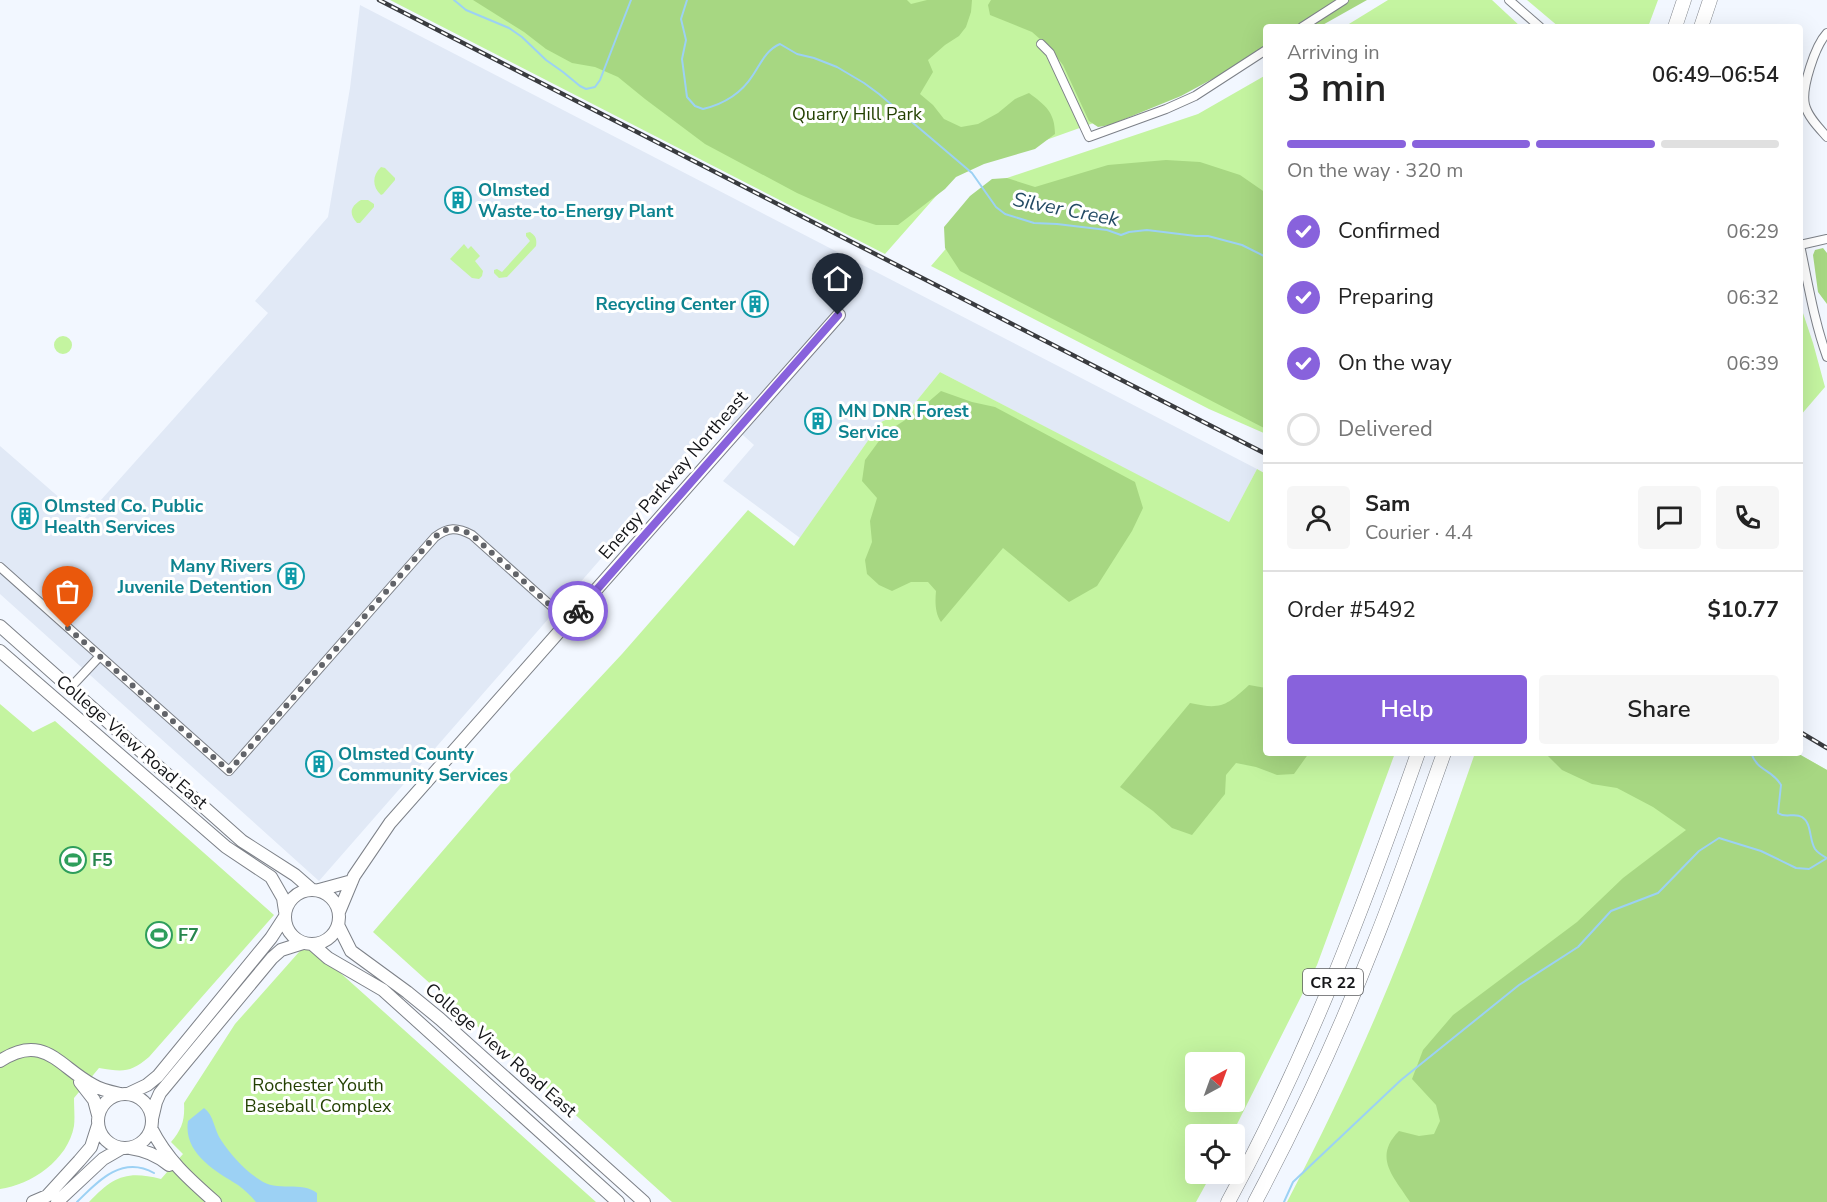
<!DOCTYPE html>
<meta charset="utf-8">
<style>
body{margin:0;font-family:"Nunito Sans",sans-serif;background:#f6f6f6;color:#222;height:100vh;display:flex;flex-direction:column;font-size:22px;white-space:nowrap}
*{box-sizing:border-box;margin:0}
p{font-size:20px;color:#767676}
.icon{flex:none;width:33px;height:33px;fill:none;stroke:currentColor;stroke-width:2;stroke-linecap:round;stroke-linejoin:round}
.map{position:relative;flex:1;overflow:hidden}
.panel{position:absolute;left:1263px;top:24px;width:540px;height:732px;display:flex;flex-direction:column;background:#fff;border-radius:6px;box-shadow:0 6px 24px #0002}
.panel>*{flex:none}
.needle{width:39px;rotate:41deg}
.buttons{position:absolute;left:1185px;top:1052px;display:grid;gap:12px}
.buttons a{display:grid;place-items:center;width:60px;height:60px;border-radius:6px;background:#fff;box-shadow:0 6px 24px #0002;font-size:30px}
.pin{position:absolute;display:grid;place-items:center;width:51px;height:51px;color:#fff;margin:-62px -26px;border-radius:50% 50% 50% 0;rotate:-45deg;box-shadow:0 0 6px #0007}
.pin .icon{rotate:45deg}
.courier{position:absolute;display:grid;place-items:center;width:60px;height:60px;margin:-30px;border:4px solid #8862dc;border-radius:50%;background:#fff;color:#222;box-shadow:0 2px 8px #0007}
.summary em{font-style:normal;font-weight:600}
.summary div{display:flex;flex-direction:column-reverse}
.summary{display:flex;align-items:center;justify-content:space-between;height:102px;padding:0 24px}
h1{font-size:39px;font-weight:600;line-height:45px}
.bar{display:grid;grid-template-columns:repeat(4,1fr);gap:9px 6px;align-content:center;height:72px;padding:0 24px}
.bar i{height:8px;border-radius:4px;background:#e0e0e0}
.bar .on{background:#8862dc}
.bar p{grid-column:span 4}
.line{display:flex;align-items:center;gap:15px;padding:0 24px;border-top:2px solid #e0e0e0}
.line div{flex:1}
.round{display:grid;place-items:center;flex:none;width:63px;height:63px;border-radius:6px;background:#f6f6f6}
ol{padding:0 24px;list-style:none}
li{display:flex;align-items:center;gap:18px;height:66px}
li p{margin-inline-start:auto}
li .icon{padding:6px;border-radius:50%;background:#8862dc;color:#fff;stroke-width:4}
li:last-child{color:#767676}
li i{width:33px;height:33px;border:3px solid #e0e0e0;border-radius:50%}
.button{display:flex;gap:12px;margin-top:auto;padding:12px 24px}
.button a{flex:1;height:69px;border-radius:6px;background:#8862dc;color:#fff;font-size:24px;font-weight:600;line-height:69px;text-align:center}
.button a+a{background:#f6f6f6;color:#222}
.map>svg:first-child{display:block}
</style>
<div class="map">
<svg width="1827" height="1202" viewBox="0 0 1827 1202">
<rect width="100%" height="100%" fill="#f2f7ff"/>
<path fill="#e1e9f6" d="M360,5L1257,469L1229,523L940,372L910,409L881,422L800,538L723,481L754,445L724,418L319,881L0,594V446L84,519L268,313L255,301L328,217L350,88Z"/>
<path fill="#c4f4a0" fill-rule="evenodd" d="M390,0H1322L1266,27L1102,120L1010,153L989,136L885,254Z
M1388,0H1492L1521,27H1344Z
M1527,0H1658L1648,27H1559Z
M1266,75V434L1209,409L931,266L1007,178L1198,114Z
M381,167L385,168L395,178V180L383,194L381,195C372,187 372,175 381,167Z
M361,200H368L374,204V207L360,223H357C348,213 351,206 361,200Z
M530,232C536,236 537,239 536,246L507,277L499,278L494,273V270L497,269L502,272L530,241L526,236V233Z
M464,244L468,249L471,246L480,256L475,261L483,271L482,276L479,279L472,278L450,259Z
M1800,304L1813,343L1825,387L1800,416Z
M54 345a9 9 0 1 1 18 0a9 9 0 1 1-18 0Z
M940,372L1229,522L1257,469L1266,474V753H1395L1317,965L1232,1134H1196V1173H1212L1196,1202H672L373,932L495,790L622,654L748,510L794,546L881,422L910,409ZM1196,1062H1234V1101H1196Z
M0,704L33,732L55,721L274,915L149,1057C130,1073 123,1072 99,1068L74,1098C74,1107 75,1118 74,1126C68,1160 31,1185 0,1189Z
M1475,753H1797L1827,770V1202H1287C1330,1120 1369,1036 1403,950C1429,885 1452,819 1475,753Z
M307,943L596,1202H89C113,1177 126,1170 161,1179L183,1154L171,1142C182,1129 185,1120 184,1103L235,1024Z"/>
<path fill="#a7d782" d="M473,0H907L911,4L927,0H972L971,12L966,27L959,36L945,45L928,60L933,72L920,94L933,105L944,119L961,127L978,124L998,113L1015,99L1029,93C1045,105 1055,112 1055,134L1035,149L984,164L956,177L945,189L898,225H876L851,217L797,193L705,144L645,99L618,77L595,67L572,63L546,49L524,32Z
M991,0H1367L1319,27H1266V50L1181,96L1110,125L1098,127L1089,121L1063,65L1048,46L1032,32L990,15L988,5Z
M1166,160L1200,162L1240,175L1266,193V429L960,271L945,248L944,227L970,196L992,179L1007,178L1035,187L1108,165Z
M1823,248L1827,253V304L1818,292L1813,255L1815,250Z
M941,391L972,402L995,407L1135,482L1143,508L1132,531L1097,586L1069,602L1003,548L941,622C935,613 935,602 936,591L928,582H911L892,591L879,585L867,574L865,560L872,542L870,521L877,498L862,481L865,460L879,441L888,431L913,415Z
M1249,685L1266,688V753H1309L1294,774L1277,775L1256,767L1236,763L1226,775L1225,794L1192,835L1172,828L1153,811L1120,787L1190,703C1221,710 1226,706 1249,685Z
M1545,753H1797L1827,770V1202H1410C1395,1178 1372,1158 1399,1131L1419,1136L1434,1134L1440,1121L1436,1105L1412,1079L1423,1050L1453,1015L1577,922L1623,878L1686,830L1653,807L1617,788L1592,784L1562,770Z"/>
<path fill="#9cd1f4" d="M204,1108C214,1115 214,1130 221,1140C231,1155 244,1170 260,1180C276,1192 302,1181 317,1193V1202H256C251,1196 245,1190 238,1185C215,1171 183,1153 188,1121Z"/>
<g fill="none" stroke-linecap="round" stroke-linejoin="round">
<path stroke="#9cd1f4" stroke-width="2" d="M454,0L466,10L509,28L522,37L546,60L563,72L580,86L586,89L595,87L600,80L631,0
M687,0L681,19L686,40L682,59L687,97L695,106L703,109C724,104 741,94 753,75C761,63 766,50 780,44L797,54L814,58L837,67L864,83L879,94L972,173L996,207L1005,214L1034,223L1057,224L1107,230L1121,235L1129,232L1147,230L1196,236H1208L1242,245L1266,257
M1751,753C1758,772 1772,769 1781,785L1778,813C1786,819 1794,812 1802,817C1812,823 1809,840 1815,849C1818,853 1823,856 1827,858
M77,1202C98,1181 122,1155 154,1173
M1284,1202L1293,1182L1401,1080L1519,985L1578,947L1611,911L1658,893L1699,851L1719,838L1761,851L1796,868L1809,869L1827,858"/>
<defs>
<path id="street" d="M1509,0L1540,27
M1302,27L1344,0
M1827,33C1815,46 1801,88 1805,105C1808,117 1819,128 1827,137
M1041,44L1050,53L1089,137L1166,109L1195,96L1266,50
M1800,245C1808,283 1814,321 1827,357
M1800,245L1827,239
M0,567L229,771L435,537C448,527 457,527 472,535L568,621
M70,688L100,656"/>
<path id="secondary" d="M0,626L242,841L295,875L311,889
M0,651L226,847L271,877L283,898L285,911
M285 917a27 27 0 1 1 54 0a27 27 0 1 1-54 0Z
M319,890L352,881
M339,912L354,876L390,823L839,315
M338,925L351,951L407,992L440,1019L644,1202
M312,944L328,958L383,990L618,1202
M0,1061C44,1032 59,1067 93,1085C101,1090 111,1092 120,1094
M80,1082L94,1100L98,1115
M128,1094L147,1085L158,1076L271,938L284,918
M98 1121a27 27 0 1 1 54 0a27 27 0 1 1-54 0Z
M152,1119L156,1102L160,1093L272,958L281,950L303,943
M151,1128C167,1160 189,1179 215,1202
M130,1148C145,1150 157,1155 169,1165
M33,1202L47,1196L79,1161L91,1147L98,1125
M57,1202L103,1159L122,1148"/>
<path id="primary" d="M1675,27L1684,0
M1701,27L1710,0
M1228,1202C1306,1059 1364,907 1418,753
M1255,1202C1299,1119 1339,1033 1373,946C1399,882 1421,817 1444,753"/>
</defs>
<use href="#street" stroke="#7d8188" stroke-width="10"/>
<use href="#secondary" stroke="#7d8188" stroke-width="14"/>
<use href="#primary" stroke="#7d8188" stroke-width="15"/>
<use href="#street" stroke="#fff" stroke-width="8"/>
<use href="#secondary" stroke="#fff" stroke-width="12"/>
<use href="#primary" stroke="#fff" stroke-width="14"/>
<defs>
<path id="rail" d="M379,0L1266,454
M1800,732L1827,748"/>
</defs>
<use href="#rail" stroke="#393b3f" stroke-width="4.5"/>
<use href="#rail" stroke="#fff" stroke-width="2" stroke-dasharray="7" stroke-linecap="butt"/>
</g>
<g fill="none" stroke-linecap="round" stroke-linejoin="round">
<path stroke="#626469" stroke-width="6" stroke-dasharray="0 10.8" d="M68,628L229,771L428,544C443,528 452,524 472,535L568,621L578,611"/>
<path stroke="#8862dc" stroke-width="8" d="M578,611L838,315"/>
</g>
<defs>
<symbol id="building-ring" viewBox="-11 -11 22 22"><circle r="9.5" fill="#fff" stroke="#0f9aa8" stroke-width="1.5"/><path d="M-4-6H4V6H1V3H-1V6H-4ZM-2.5-4.3h1.7v1.8h-1.7ZM.8-4.3h1.7v1.8H.8ZM-2.5-1h1.7V.8h-1.7ZM.8-1h1.7V.8H.8Z" fill="#0f9aa8"/></symbol>
<symbol id="stadium-ring" viewBox="-11 -11 22 22"><circle r="9.5" fill="#fff" stroke="#2e9e5b" stroke-width="1.5"/><path d="M0-5a6.5 5 0 1 0 0 10a6.5 5 0 1 0 0-10ZM-3.5-1.8h7v3.6h-7Z" fill="#2e9e5b"/></symbol>
</defs>
<g fill-rule="evenodd">
<use href="#building-ring" x="443" y="185" width="30" height="30"/>
<use href="#building-ring" x="740" y="289" width="30" height="30"/>
<use href="#building-ring" x="803" y="406" width="30" height="30"/>
<use href="#building-ring" x="10" y="501" width="30" height="30"/>
<use href="#building-ring" x="276" y="561" width="30" height="30"/>
<use href="#building-ring" x="304" y="749" width="30" height="30"/>
<use href="#stadium-ring" x="58" y="845" width="30" height="30"/>
<use href="#stadium-ring" x="144" y="920" width="30" height="30"/>
</g>
<g text-anchor="middle" stroke-width="6" stroke-linejoin="round" paint-order="stroke">
<rect fill="#fff" stroke="#5a5b5d" stroke-width="1.5" x="1303" y="969" width="60" height="26" rx="4.5"/>
<g font-size="16" font-weight="bold" fill="#141518">
<text x="1333" y="988">CR 22</text>
</g>
<g font-size="18" fill="#244103" stroke="#fff">
<text x="857" y="120">Quarry Hill Park</text>
<text x="318" y="1091">Rochester Youth<tspan x="318" dy="21">Baseball Complex</tspan></text>
</g>
<g font-size="18" font-weight="bold" fill="#0d838f" stroke="#fff" text-anchor="start">
<text x="478" y="196">Olmsted<tspan x="478" dy="21">Waste-to-Energy Plant</tspan></text>
<text x="736" y="310" text-anchor="end">Recycling Center</text>
<text x="838" y="417">MN DNR Forest<tspan x="838" dy="21">Service</tspan></text>
<text x="44" y="512">Olmsted Co. Public<tspan x="44" dy="21">Health Services</tspan></text>
<text x="272" y="572" text-anchor="end">Many Rivers<tspan x="272" dy="21">Juvenile Detention</tspan></text>
<text x="338" y="760">Olmsted County<tspan x="338" dy="21">Community Services</tspan></text>
</g>
<g font-size="18" fill="#141518" stroke="#fff">
<text transform="translate(673 475) rotate(-49)" y="6">Energy Parkway Northeast</text>
<text transform="translate(132 742) rotate(41)" y="6">College View Road East</text>
<text transform="translate(501 1050) rotate(41)" y="6">College View Road East</text>
</g>
<g font-size="18" font-weight="bold" fill="#27864d" stroke="#fff" text-anchor="start">
<text x="92" y="866">F5</text>
<text x="178" y="941">F7</text>
</g>
<g font-size="20" font-style="italic" fill="#244b64" stroke="#fff">
<text transform="translate(1066 209) rotate(11)" y="7">Silver Creek</text>
</g>
</g>
</svg>
<div class="buttons">
<a><svg class="needle" viewBox="-14 -14 28 28"><path d="M0-13l5 13h-10z" fill="#e53935"/><path d="M0 13l5-13h-10z" fill="#767676"/></svg></a>
<a><svg class="icon" aria-label="locate" viewBox="0 0 24 24"><circle cx="12" cy="12" r="6"/><path d="M12 2v4M12 18v4M2 12h4M18 12h4"/></svg></a>
</div>
<div class="pin" style="left:68px;top:628px;background:#ea580c"><svg class="icon" aria-label="bag" viewBox="0 0 24 24"><path d="M5 8h14l-1 12H6zM9 8a3 3 0 0 1 6 0"/></svg></div>
<div class="pin" style="left:838px;top:315px;background:#1f2937"><svg class="icon" aria-label="home" viewBox="0 0 24 24"><path d="M3 11l9-7 9 7M6 9v11h12V9"/></svg></div>
<div class="courier" style="left:578px;top:611px"><svg class="icon" aria-label="bike" viewBox="0 0 24 24"><circle cx="6" cy="16" r="4"/><circle cx="18" cy="16" r="4"/><path d="M6 16l4-8h5l3 8M10 8l3 8H6M13 5h3"/></svg></div>
<section class="panel">
<div class="summary"><div><h1>3 min</h1><p>Arriving in</p></div><em>06:49–06:54</em></div>
<div class="bar"><i class="on"></i><i class="on"></i><i class="on"></i><i></i><p>On the way · 320 m</p></div>
<ol>
<li><svg class="icon" aria-label="check" viewBox="0 0 24 24"><path d="M5 12l5 5 9-10"/></svg>Confirmed<p>06:29</p></li>
<li><svg class="icon" aria-label="check" viewBox="0 0 24 24"><path d="M5 12l5 5 9-10"/></svg>Preparing<p>06:32</p></li>
<li><svg class="icon" aria-label="check" viewBox="0 0 24 24"><path d="M5 12l5 5 9-10"/></svg>On the way<p>06:39</p></li>
<li><i></i>Delivered</li>
</ol>
<div class="line" style="height:108px"><a class="round"><svg class="icon" aria-label="person" viewBox="0 0 24 24"><circle cx="12" cy="8" r="4"/><path d="M4 21q1-7 8-7t8 7"/></svg></a><div><b>Sam</b><p>Courier · 4.4</p></div><a class="round"><svg class="icon" aria-label="chat" viewBox="0 0 24 24"><path d="M4 5h16v11H9l-5 4z"/></svg></a><a class="round"><svg class="icon" aria-label="phone" viewBox="0 0 24 24"><path d="M5 4h4l2 5-3 2q2 4 5 5l2-3 5 2v4C11 20 4 13 5 4z"/></svg></a></div>
<div class="line" style="height:78px"><div>Order #5492</div><b>$10.77</b></div>
<div class="button"><a>Help</a><a>Share</a></div>
</section>
</div>
